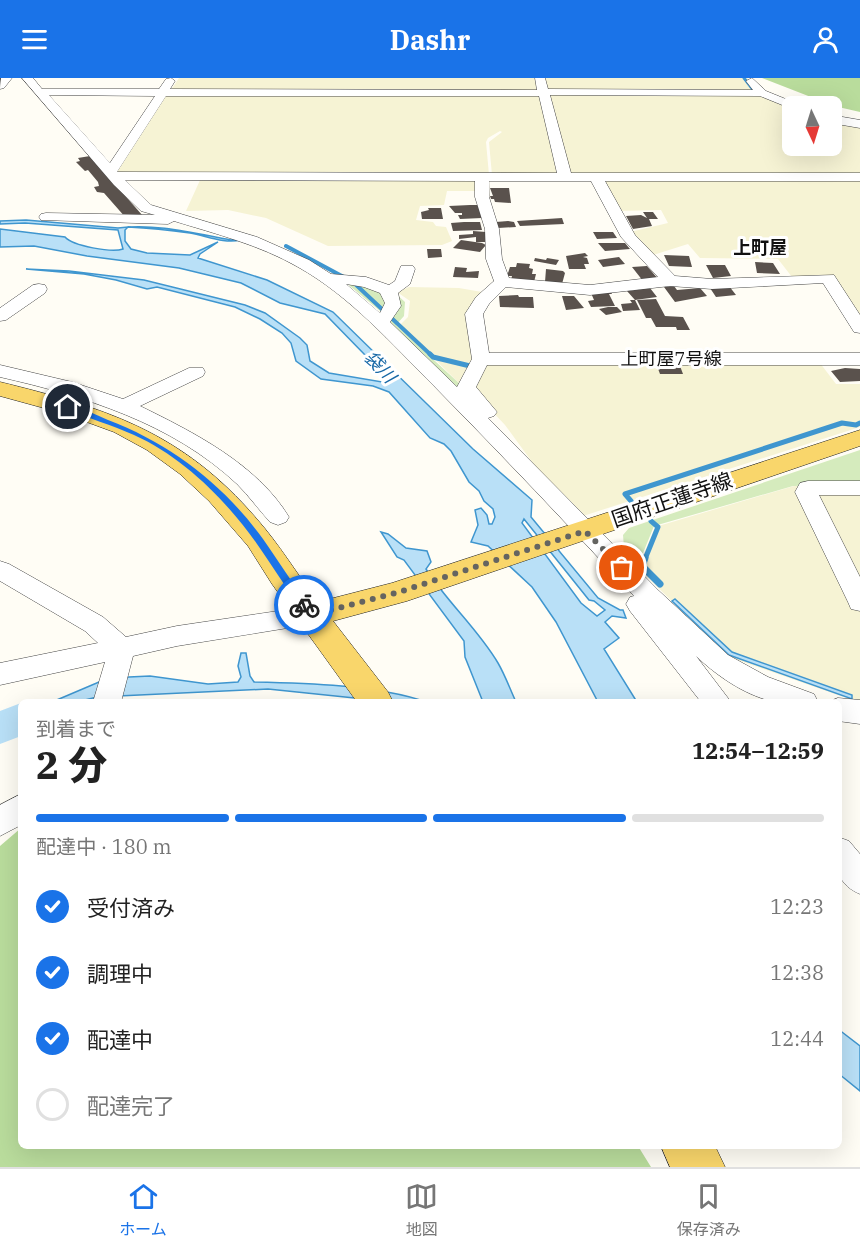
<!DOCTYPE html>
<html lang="ja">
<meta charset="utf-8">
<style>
body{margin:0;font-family:"IBM Plex Serif","Noto Sans JP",serif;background:#f2f2f2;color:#222;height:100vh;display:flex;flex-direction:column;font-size:22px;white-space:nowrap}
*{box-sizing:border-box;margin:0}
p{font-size:20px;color:#767676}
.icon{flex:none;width:33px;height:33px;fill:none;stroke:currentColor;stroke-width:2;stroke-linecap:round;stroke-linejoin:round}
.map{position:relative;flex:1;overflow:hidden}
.sheet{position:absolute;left:18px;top:621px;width:824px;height:450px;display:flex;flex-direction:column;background:#fff;border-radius:9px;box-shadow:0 6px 24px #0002}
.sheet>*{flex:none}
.needle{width:39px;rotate:176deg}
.buttons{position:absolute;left:782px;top:18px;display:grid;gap:12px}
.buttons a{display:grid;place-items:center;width:60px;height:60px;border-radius:9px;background:#fff;box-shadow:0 6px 24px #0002;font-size:30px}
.pin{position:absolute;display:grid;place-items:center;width:51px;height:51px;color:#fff;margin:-26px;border:3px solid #fff;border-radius:50%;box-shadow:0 2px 6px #0007}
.courier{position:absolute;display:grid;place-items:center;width:60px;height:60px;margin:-30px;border:4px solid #1a73e8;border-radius:50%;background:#fff;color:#222;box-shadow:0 2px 8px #0007}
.head em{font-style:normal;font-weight:800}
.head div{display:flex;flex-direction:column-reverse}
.head{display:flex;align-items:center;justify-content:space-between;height:102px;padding:0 18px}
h1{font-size:39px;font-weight:800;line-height:45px}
.bar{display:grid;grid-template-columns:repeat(4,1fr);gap:9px 6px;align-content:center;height:72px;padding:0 18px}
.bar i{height:8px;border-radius:4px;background:#e0e0e0}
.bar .current{background:#1a73e8}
.bar p{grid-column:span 4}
ol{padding:0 18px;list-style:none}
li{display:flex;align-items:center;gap:18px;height:66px}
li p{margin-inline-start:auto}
li .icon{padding:6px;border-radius:50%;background:#1a73e8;color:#fff;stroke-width:4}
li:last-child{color:#767676}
li i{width:33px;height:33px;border:3px solid #e0e0e0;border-radius:50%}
header{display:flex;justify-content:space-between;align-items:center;height:78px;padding:0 18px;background:#1a73e8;color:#fff;font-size:27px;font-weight:800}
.dock{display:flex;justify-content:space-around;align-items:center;height:84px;border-top:2px solid #e0e0e0;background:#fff;font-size:16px;color:#767676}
.dock a{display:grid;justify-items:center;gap:3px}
.dock .current{color:#1a73e8}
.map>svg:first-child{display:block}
</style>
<header><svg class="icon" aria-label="menu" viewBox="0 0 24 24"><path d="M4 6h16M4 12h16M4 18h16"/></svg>Dashr<svg class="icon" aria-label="person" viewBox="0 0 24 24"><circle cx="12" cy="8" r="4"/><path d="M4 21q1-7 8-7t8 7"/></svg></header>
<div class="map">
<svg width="860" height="1089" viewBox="0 0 860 1089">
<rect width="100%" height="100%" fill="#fffdf5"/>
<path fill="#f6f3d4" d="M179,0H536L539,12H171Z
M542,0H747L757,13H549Z
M165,15L541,16L562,97H492L489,64L502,54L500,53L488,60L486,64L489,97L119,96L117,94Z
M548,15H754L792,29V68H831V42L860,47V98H570Z
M201,100H475L478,113H447L444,127L420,128L416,142L433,144L436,148L446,149L452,163L442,167L328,168L266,140L228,132L186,133Z
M604,100L860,101V244L830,198L792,199L778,181L700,180L688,166L650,178L630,154L668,145L661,132L618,133Z
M409,209L459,210L482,214L475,274L461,307L400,247L408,239L410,223L397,214Z
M485,284L820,285L836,306H860V349L583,438L551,410L505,347L471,311Z
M794,408H802L860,532V622H852L729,579L638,490L655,449Z
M860,412V516L810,414Z"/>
<path fill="#d5ebbd" d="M345,204L386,215L385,237Z
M395,215L405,224L404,238L396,247L461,307V313L384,245Z
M860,372V407L793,408L654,448L637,490L626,479L630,476L624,469L623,457L629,450Z"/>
<path fill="#b9dc9c" d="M762,0H860V34L834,28Z
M21,750V1068H638L651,1089H0V768Z"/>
<path fill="#b9e0f7" stroke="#3f96cf" stroke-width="1.5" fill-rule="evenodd" d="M26,142L118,150C155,145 193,155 231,162L237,161L241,162C224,166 207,158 190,155C169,152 149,150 128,149L125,152V163L131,171L147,175L190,177L218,164L200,176L198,180L267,202L333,234L473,371L532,422L531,439L598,520L620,532H623L626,540L612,538L605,544L619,560L604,571L637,624H598L556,544L532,509L488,468L471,464L478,447L475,432L481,430L487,437L489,446H492L495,439L493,431L484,423L479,413L469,404L451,373L444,366L430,360L389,314L373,308L321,301L296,283L291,265L282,255L260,241L235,229L157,209L147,211L116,202L84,196L26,191L69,193L144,202L245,227L265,235L300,260L307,267L310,283L329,295L388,305L366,278L325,236L280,225L241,205L179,190L87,178L34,168L0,169V151L65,159C73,168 112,175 123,171L118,152L25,145L0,146V143ZM524,441L589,522L594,523L605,532L597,538L581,525L522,445Z
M381,454L388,456L406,470L427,473L431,484L426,491C447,524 478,551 498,585C505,597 510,611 516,624H483L465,579L464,563L404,482L397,479Z
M675,521L732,574L852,617V621L729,577L672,523Z
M241,575H246L250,598L254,604C305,605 379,607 426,624H393L268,611L97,619L77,624H52L99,604L129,599L150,598L208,606L238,604L241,599L238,588Z
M838,951L860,968V1013L839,996Z"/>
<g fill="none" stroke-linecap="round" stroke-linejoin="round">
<path stroke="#3f96cf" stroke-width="3" d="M744,0L754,13"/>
<path stroke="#3f96cf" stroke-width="4" d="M286,168L353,204L432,278"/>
<path stroke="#3f96cf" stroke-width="5" d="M430,276L433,279L470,288
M631,423L625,416L842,345L856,347L860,345
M645,481L658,449L651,443"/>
<path stroke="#3f96cf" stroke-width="7" d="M645,480L642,488L660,506"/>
<path fill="#b9e0f7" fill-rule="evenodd" d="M21,625V658L0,666V633Z"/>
</g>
<path fill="#5a524d" d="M90,78L97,86L143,138L126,140L104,115L97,114L94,109L99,108L98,104L88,92L85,93L76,84L80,83L78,80Z
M490,110H509L511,125L495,124L494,121H491L490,118H493Z
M470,127H479L482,140L460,141L458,137H462V135H455L449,128Z
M428,130H441L443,141H422L421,134L429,132Z
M643,134H653L658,141H649L652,148L633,151L626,138L641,137L647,140Z
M562,140L564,146L520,148L517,143Z
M508,143L514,144L516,149L498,150L496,144Z
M464,144H480L482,152L453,153L451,145Z
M473,153L486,154V164H476V159L459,161V157L473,156Z
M593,154H613L617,160L597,161Z
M461,162L482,165L486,167L480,174L453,170Z
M598,165H625L630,171L605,173Z
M427,171H441L442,179L428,180Z
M585,175L588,178L583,179L587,180L589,186H584L586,191H569L566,178Z
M664,177L689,178L692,189L669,188Z
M619,179L625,186L603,189L598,182Z
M535,180L546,182L547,180L559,182L556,187L534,183Z
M755,184L773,185L780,196L757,195Z
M517,185L530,186L529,190L533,191L532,196H536L534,204L511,202L512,198H507L510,189H516Z
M706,187H725L731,198L713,200Z
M647,188L659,202L643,203L632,189Z
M455,189L467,190L466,194L479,193L478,200L453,199Z
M546,191L563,193L565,195L562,206L545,204Z
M674,208L677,212L700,210L707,218L675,224L664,209Z
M729,208L736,217L716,219L710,210Z
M650,210L657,219L635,222L627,213Z
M611,214L612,216H609L615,228L591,229L588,223L594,222L591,215Z
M518,217L519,219H533L534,230L500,229L499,218Z
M562,218H574L584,230L566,232Z
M656,221L665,238L683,239L690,252H677L676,249H656L651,240H646L637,222Z
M630,222H635L640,232L623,233L621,226L632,225Z
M608,229H617L622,234L606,237L599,231Z
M657,288H680L683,296H660Z
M845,290L860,291V303L840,304L831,293Z"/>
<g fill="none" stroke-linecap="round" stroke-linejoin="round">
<defs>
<path id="minor" d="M1,0H12L4,10L0,11Z
M22,0H33L42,11H159L166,1L171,0L175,3L170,11L537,12L535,0H545L548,11L753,12L746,3L752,0L766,13L798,26L799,28H792V31L760,18L550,17L571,95H860V103H605L635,157L675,198L712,201L834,197L860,237V255L854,254L823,205L712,211L670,208L590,217L506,209L489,226L483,236L489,275H860V287H487L476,309L497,334L494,338L488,340L658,512L728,577L768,599L814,616L818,624C803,624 785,627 771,623C743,616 716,597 696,578L731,624H701L630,533L626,526L630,519L634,518C568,447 502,377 434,308C392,266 350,218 298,189C260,167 216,156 174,143L168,146L41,142L39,139L41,136L46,135L155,137L141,133L114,107ZM49,17L155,18L110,85ZM166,18H539L557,95L117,94ZM125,102L475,103V119L485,151L486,181L494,203L476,219L465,236L472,281L457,309L390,244L401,228L398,215L410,206L415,191L413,188H401L395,203L389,207L366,199L331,196L309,182L257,159L151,127ZM489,103H591L621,159L658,199L590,207L509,200L502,181L499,151L489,119ZM346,206L364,209L380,215L385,225L380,235Z
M831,37L860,42V50L831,45Z
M39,206L45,207L47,211L45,215L6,242L0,243V230L33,207Z
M0,287L72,304L123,321L189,290H203L205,294L203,298L140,328C193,354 257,386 289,439L286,444L278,447L270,444C259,432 249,418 237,406C172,345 84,318 0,299Z
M808,403H860V417H819L860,499V533L851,531L848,524L795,414L800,405Z
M0,483L9,486L103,539L126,559L177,548L312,528L321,530L325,537L321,544L312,546L177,568L133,578L121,624H93L105,584L0,607V585L98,565L85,553L0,503Z
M838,620L860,622V646L838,643V624H828Z
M21,716V747L0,758V727Z
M838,759L849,763L860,776V816C832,804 838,785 838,759Z"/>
<path id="major" d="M0,304C106,330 182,354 256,440C279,466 297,496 318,524L392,505L860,352V368L407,523L333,543L388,614L393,624H357L272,506L248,468L209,423L180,396L147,372L114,354L62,335L0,318Z
M661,1068H715L725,1089H670Z"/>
</defs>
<use href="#minor" stroke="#444" stroke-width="1"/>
<use href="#major" stroke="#222" stroke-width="1"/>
<use href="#minor" fill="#fff" fill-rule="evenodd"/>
<use href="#major" fill="#f9d66b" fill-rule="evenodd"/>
</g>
<path fill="#1a73e8" d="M65,328C78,327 96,337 108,342C171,366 223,406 263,461C278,482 291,504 308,525V530H301C285,509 272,487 257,466C226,422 183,379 134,357C112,347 88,340 65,331Z"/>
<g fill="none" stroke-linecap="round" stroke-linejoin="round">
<path stroke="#646461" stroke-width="6" stroke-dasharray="0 10.8" d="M304,527L312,537L396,515L585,453L622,490"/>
</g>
<g text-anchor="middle" stroke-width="6" stroke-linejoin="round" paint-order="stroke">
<g font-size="18" font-weight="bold" fill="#111" stroke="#fff">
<text x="760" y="176">上町屋</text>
</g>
<g font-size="18" fill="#111" stroke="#fff">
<text x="671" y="287">上町屋7号線</text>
</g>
<g font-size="18" font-style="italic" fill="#1768a6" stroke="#fff">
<text transform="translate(380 289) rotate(47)" y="6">袋川</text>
</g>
<g font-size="21" fill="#111" stroke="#fff">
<text transform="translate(672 422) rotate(-19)" y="7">国府正蓮寺線</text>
</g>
</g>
</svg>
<div class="buttons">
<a><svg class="needle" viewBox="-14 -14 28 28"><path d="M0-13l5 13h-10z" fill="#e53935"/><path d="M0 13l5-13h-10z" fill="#767676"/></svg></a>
</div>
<div class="pin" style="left:622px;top:490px;background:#ea580c"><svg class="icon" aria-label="bag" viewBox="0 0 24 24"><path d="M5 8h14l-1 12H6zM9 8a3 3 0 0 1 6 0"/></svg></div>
<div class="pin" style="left:68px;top:329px;background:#1f2937"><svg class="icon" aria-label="home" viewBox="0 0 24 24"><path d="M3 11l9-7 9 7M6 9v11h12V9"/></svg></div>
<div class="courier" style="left:304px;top:527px"><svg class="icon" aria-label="bike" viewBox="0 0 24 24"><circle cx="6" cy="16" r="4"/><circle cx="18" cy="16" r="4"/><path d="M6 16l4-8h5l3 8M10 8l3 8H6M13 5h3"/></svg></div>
<section class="sheet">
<div class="head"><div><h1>2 分</h1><p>到着まで</p></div><em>12:54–12:59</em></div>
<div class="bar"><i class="current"></i><i class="current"></i><i class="current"></i><i></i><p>配達中 · 180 m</p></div>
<ol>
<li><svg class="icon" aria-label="check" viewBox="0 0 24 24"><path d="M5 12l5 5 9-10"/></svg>受付済み<p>12:23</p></li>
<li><svg class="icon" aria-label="check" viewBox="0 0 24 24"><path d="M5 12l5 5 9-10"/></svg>調理中<p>12:38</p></li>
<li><svg class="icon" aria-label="check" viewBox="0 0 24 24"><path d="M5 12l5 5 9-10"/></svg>配達中<p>12:44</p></li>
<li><i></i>配達完了</li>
</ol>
</section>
</div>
<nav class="dock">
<a class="current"><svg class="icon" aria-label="home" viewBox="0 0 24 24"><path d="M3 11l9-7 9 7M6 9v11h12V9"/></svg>ホーム</a>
<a><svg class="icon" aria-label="map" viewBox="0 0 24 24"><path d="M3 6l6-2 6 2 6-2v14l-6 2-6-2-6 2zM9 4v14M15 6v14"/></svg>地図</a>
<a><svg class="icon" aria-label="saved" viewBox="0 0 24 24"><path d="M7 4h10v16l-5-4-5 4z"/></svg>保存済み</a>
</nav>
